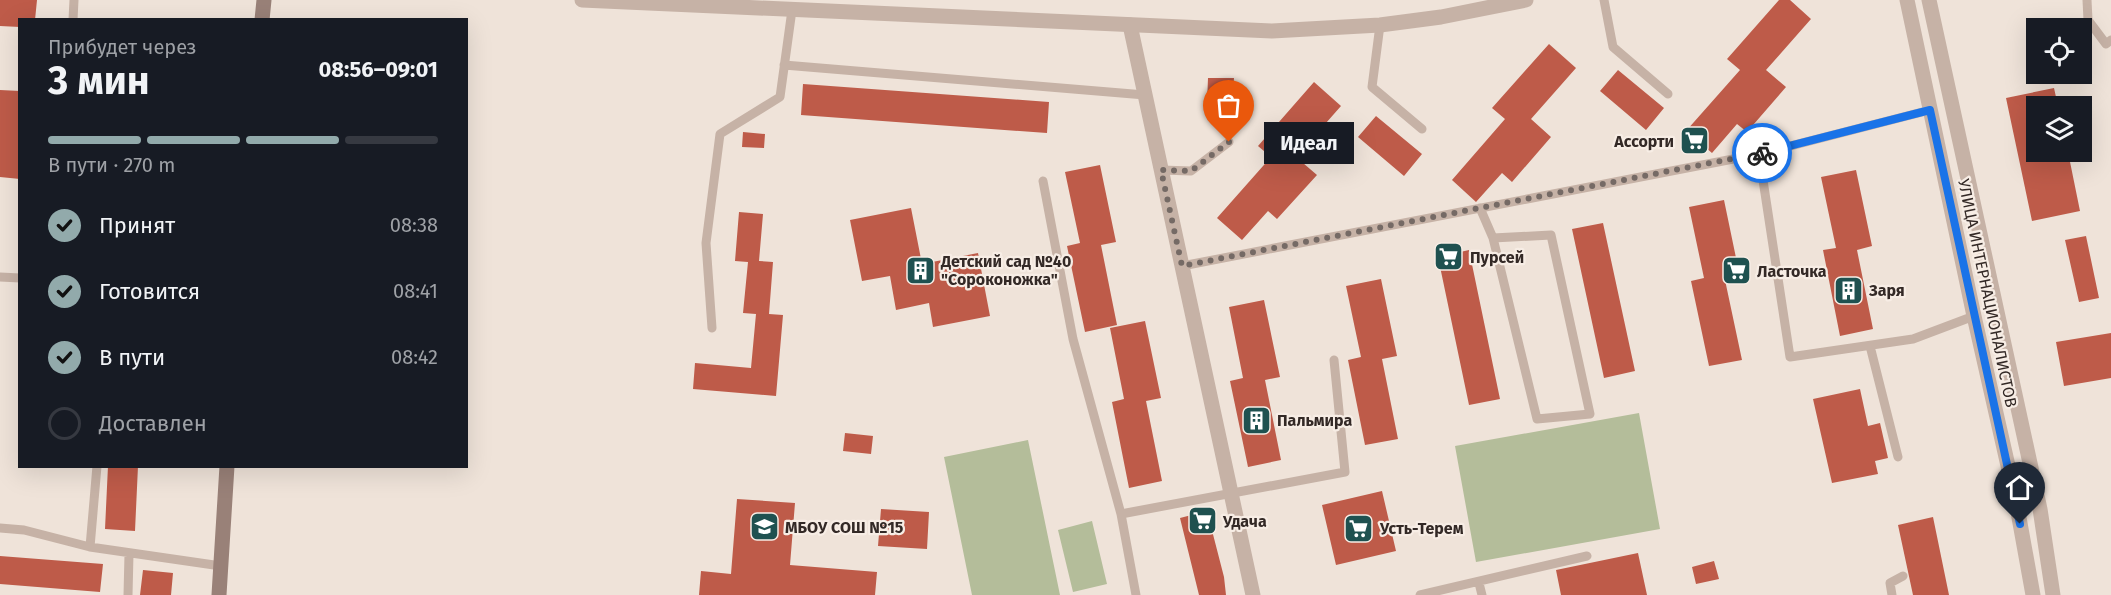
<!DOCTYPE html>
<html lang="ru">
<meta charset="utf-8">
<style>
body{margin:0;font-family:"Fira Sans",sans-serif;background:#20242c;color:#f1f3f6;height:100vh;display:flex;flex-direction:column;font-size:22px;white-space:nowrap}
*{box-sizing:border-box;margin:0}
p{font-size:20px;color:#9ea1a6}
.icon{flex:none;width:33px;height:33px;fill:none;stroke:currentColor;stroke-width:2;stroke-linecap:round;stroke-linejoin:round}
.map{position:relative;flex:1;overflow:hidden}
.side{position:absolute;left:18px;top:18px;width:450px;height:450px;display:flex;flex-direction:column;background:#171b24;border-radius:0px;box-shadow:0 6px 24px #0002}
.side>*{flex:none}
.buttons{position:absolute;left:2026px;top:18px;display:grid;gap:12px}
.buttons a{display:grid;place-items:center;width:66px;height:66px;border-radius:0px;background:#171b24;box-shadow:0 6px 24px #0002;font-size:30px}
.pin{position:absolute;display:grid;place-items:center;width:51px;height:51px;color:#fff;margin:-62px -26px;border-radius:50% 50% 50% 0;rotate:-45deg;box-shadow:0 0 6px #0007}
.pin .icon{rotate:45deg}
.courier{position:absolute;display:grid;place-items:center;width:60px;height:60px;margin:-30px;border:4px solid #1a73e8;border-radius:50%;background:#fff;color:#222;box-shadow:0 2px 8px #0007}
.bubble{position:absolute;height:42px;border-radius:0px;background:#171b24;box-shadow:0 6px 24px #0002;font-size:20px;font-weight:700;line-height:42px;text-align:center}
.headline em{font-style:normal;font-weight:700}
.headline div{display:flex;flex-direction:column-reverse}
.headline{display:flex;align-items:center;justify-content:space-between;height:102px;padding:0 30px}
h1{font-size:39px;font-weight:700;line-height:45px}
.bar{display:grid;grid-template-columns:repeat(4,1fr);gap:9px 6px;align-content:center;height:72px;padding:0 30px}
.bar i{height:8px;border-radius:4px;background:#363941}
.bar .current{background:#92aaab}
.bar p{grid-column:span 4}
ol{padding:0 30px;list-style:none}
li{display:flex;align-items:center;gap:18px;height:66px}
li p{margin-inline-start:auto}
li .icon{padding:6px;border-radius:50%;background:#92aaab;color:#111;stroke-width:4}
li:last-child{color:#9ea1a6}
li i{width:33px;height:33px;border:3px solid #363941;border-radius:50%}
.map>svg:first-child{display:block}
</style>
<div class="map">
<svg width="2111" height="595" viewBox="0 0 2111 595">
<rect width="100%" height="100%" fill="#efe3d9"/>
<path fill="#b4bd9a" d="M1639,413L1660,529L1476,562L1455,446Z
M1028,440L1060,595H972L944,457Z
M1092,521L1107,584L1073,592L1058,530Z"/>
<path fill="#be5b49" d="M0,0H37L35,20H20V27L0,26Z
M1779,0H1790L1811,19L1766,70L1786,87L1747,132L1737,124L1712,153L1686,131L1740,70L1727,59Z
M1549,44L1576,68L1531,119L1551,137L1512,182L1502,173L1476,202L1452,180L1505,119L1492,108Z
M1618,70L1664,108L1646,130L1600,91Z
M1208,78H1234L1232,105L1207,104Z
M1314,82L1341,106L1296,157L1317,175L1277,219L1268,211L1242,240L1217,218L1271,157L1258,146Z
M803,84L1049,102L1047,133L801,115Z
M2054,88L2058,106H2037V152H2068L2080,211L2032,221L2006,98Z
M0,90L20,91V179L0,177Z
M1376,116L1422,154L1404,176L1358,137Z
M743,132L765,134L764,148L742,147Z
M1100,165L1116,242L1101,245L1117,325L1085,332L1067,246L1080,243L1065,172Z
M1856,170L1872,246L1857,250L1873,329L1840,336L1823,250L1836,248L1821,177Z
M1724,200L1740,277L1725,280L1742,360L1709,366L1691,281L1704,278L1689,207Z
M911,208L922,264L978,253L990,316L933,327L929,303L896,310L890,276L862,281L850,220Z
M739,212L763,214L759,261L773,262L769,314L783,315L776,396L693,389L695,363L751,368L756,314L743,313L748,262L735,261Z
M1603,223L1635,371L1604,378L1572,229Z
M2086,236L2099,298L2079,302L2065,240Z
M1469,250L1500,399L1469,405L1438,257Z
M1381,279L1397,356L1382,359L1398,439L1365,445L1348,360L1361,357L1346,286Z
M1264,300L1280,377L1265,380L1281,460L1248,467L1230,381L1243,378L1229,307Z
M1145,321L1161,398L1146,401L1162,481L1129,488L1112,402L1124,399L1110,328Z
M2111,333V378L2064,386L2056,342Z
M1860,389L1868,426L1880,423L1888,458L1875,461L1878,474L1832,483L1813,399Z
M845,433L873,436L871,454L843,451Z
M108,466H138L135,531L105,529Z
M1382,491L1396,551L1336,565L1322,505Z
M737,499L795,503L790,565L877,572L875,595H699L701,571L731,574Z
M881,509L929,512L927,549L878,546Z
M1207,511L1224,577L1226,595H1199L1180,518Z
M1933,517L1949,595H1913L1898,525Z
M1638,553L1647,595H1561L1556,570Z
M0,556L103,564L100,592L0,584Z
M1714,561L1719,579L1696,584L1692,567Z
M143,570L173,573L171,595H140Z"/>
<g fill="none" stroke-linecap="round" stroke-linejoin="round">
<path stroke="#c6b2a6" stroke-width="9" d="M1604,0L1613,47L1668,94
M2087,0L2088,20L2106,44L2111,40
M73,20L74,0
M1380,25L1372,87L1422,129
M784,65L1145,95
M1759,154L1930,110
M1161,170L1191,171L1229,142
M1043,181L1073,339L1121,514L1345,472L1334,360
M1480,208L1493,238L1551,235L1590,414L1537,419L1493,238
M1182,266L1759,154L1790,357L1913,339L1974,316
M0,277L20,278
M712,328L706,243L720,134L780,97L792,10
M1870,346L1898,457
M97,466L90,547L221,566
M1121,514L1136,595
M0,528L24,530L90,547
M1479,583L1482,595
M128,595L129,554
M1420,595L1587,556
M1892,595L1890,583L1903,576"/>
<path stroke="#c6b2a6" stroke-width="15" d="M1130,25L1253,595"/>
<path stroke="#c6b2a6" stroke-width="15" d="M582,0L1272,31L1380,25L1441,17L1526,0
M1907,0L1974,316L2016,501L2033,595
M1929,0L2040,509L2053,595"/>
<path stroke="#998178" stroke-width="15" d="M262,20L264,0
M219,595L227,466"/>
</g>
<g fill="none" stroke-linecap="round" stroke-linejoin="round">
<path stroke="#756a65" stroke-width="6" stroke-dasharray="0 10.8" d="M1229,142L1191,171L1161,170L1182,266L1762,153"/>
<path stroke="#1a73e8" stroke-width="8" d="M1762,153L1930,110L2020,524"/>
</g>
<defs>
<symbol id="supermarket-square" viewBox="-11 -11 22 22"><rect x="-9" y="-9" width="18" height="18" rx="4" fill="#1f5150" stroke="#f7ede5"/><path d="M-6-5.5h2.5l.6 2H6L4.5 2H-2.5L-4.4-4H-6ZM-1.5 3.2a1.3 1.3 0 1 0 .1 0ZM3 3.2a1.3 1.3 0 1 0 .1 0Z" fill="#fff"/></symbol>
<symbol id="building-square" viewBox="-11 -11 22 22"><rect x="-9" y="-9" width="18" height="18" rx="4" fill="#1f5150" stroke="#f7ede5"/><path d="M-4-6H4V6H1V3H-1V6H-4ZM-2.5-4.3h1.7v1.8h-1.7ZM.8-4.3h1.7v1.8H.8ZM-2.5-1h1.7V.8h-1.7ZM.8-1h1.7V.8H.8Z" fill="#fff"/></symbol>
<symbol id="school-square" viewBox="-11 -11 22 22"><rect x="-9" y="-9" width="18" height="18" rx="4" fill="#1f5150" stroke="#f7ede5"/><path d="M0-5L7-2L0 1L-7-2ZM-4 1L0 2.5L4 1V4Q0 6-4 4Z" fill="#fff"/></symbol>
</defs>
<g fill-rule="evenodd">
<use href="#supermarket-square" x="1678" y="124" width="33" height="33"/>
<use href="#supermarket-square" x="1432" y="240" width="33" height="33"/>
<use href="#building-square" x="904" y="254" width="33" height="33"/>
<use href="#supermarket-square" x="1720" y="254" width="33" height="33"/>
<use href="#building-square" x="1832" y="274" width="33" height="33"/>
<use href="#building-square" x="1240" y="404" width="33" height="33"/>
<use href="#supermarket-square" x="1186" y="504" width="33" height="33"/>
<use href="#school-square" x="748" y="510" width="33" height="33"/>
<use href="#supermarket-square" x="1342" y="512" width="33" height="33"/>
</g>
<g text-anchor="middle" stroke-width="4.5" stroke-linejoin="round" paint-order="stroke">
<g font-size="16" font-weight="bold" fill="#332926" stroke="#f7ede5" text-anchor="start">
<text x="1674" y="147" text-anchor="end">Ассорти</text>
<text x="1470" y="263">Пурсей</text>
<text x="941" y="267">Детский сад №40<tspan x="941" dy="18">"Сороконожка"</tspan></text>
<text x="1757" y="277">Ласточка</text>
<text x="1869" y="296">Заря</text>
<text x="1277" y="426">Пальмира</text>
<text x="1223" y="527">Удача</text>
<text x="785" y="533">МБОУ СОШ №15</text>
<text x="1380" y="534">Усть-Терем</text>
</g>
<g font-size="16" fill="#332926" stroke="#f7ede5">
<text transform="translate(1988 293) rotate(78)" y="6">УЛИЦА ИНТЕРНАЦИОНАЛИСТОВ</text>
</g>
</g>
</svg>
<div class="buttons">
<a><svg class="icon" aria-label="locate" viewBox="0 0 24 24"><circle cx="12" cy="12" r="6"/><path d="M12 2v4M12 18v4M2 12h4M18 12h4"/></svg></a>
<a><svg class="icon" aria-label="layers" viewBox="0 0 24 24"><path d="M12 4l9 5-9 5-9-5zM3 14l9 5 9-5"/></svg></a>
</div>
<div class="pin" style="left:1229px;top:142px;background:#ea580c"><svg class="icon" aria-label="bag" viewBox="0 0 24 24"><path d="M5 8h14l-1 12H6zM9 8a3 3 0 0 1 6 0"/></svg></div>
<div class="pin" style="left:2020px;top:524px;background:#1f2937"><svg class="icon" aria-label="home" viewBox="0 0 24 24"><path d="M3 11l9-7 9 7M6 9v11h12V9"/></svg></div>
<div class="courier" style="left:1762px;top:153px"><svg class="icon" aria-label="bike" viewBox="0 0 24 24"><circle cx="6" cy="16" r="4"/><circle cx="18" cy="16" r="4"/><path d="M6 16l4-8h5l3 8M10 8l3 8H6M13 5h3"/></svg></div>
<div class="bubble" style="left:1264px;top:122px;width:90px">Идеал</div>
<section class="side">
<div class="headline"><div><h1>3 мин</h1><p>Прибудет через</p></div><em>08:56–09:01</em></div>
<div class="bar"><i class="current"></i><i class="current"></i><i class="current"></i><i></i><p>В пути · 270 m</p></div>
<ol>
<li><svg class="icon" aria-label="check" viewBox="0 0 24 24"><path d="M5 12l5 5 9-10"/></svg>Принят<p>08:38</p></li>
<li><svg class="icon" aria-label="check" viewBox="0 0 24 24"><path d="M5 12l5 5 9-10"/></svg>Готовится<p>08:41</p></li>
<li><svg class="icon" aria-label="check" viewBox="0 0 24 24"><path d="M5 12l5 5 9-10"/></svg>В пути<p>08:42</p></li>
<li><i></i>Доставлен</li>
</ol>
</section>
</div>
